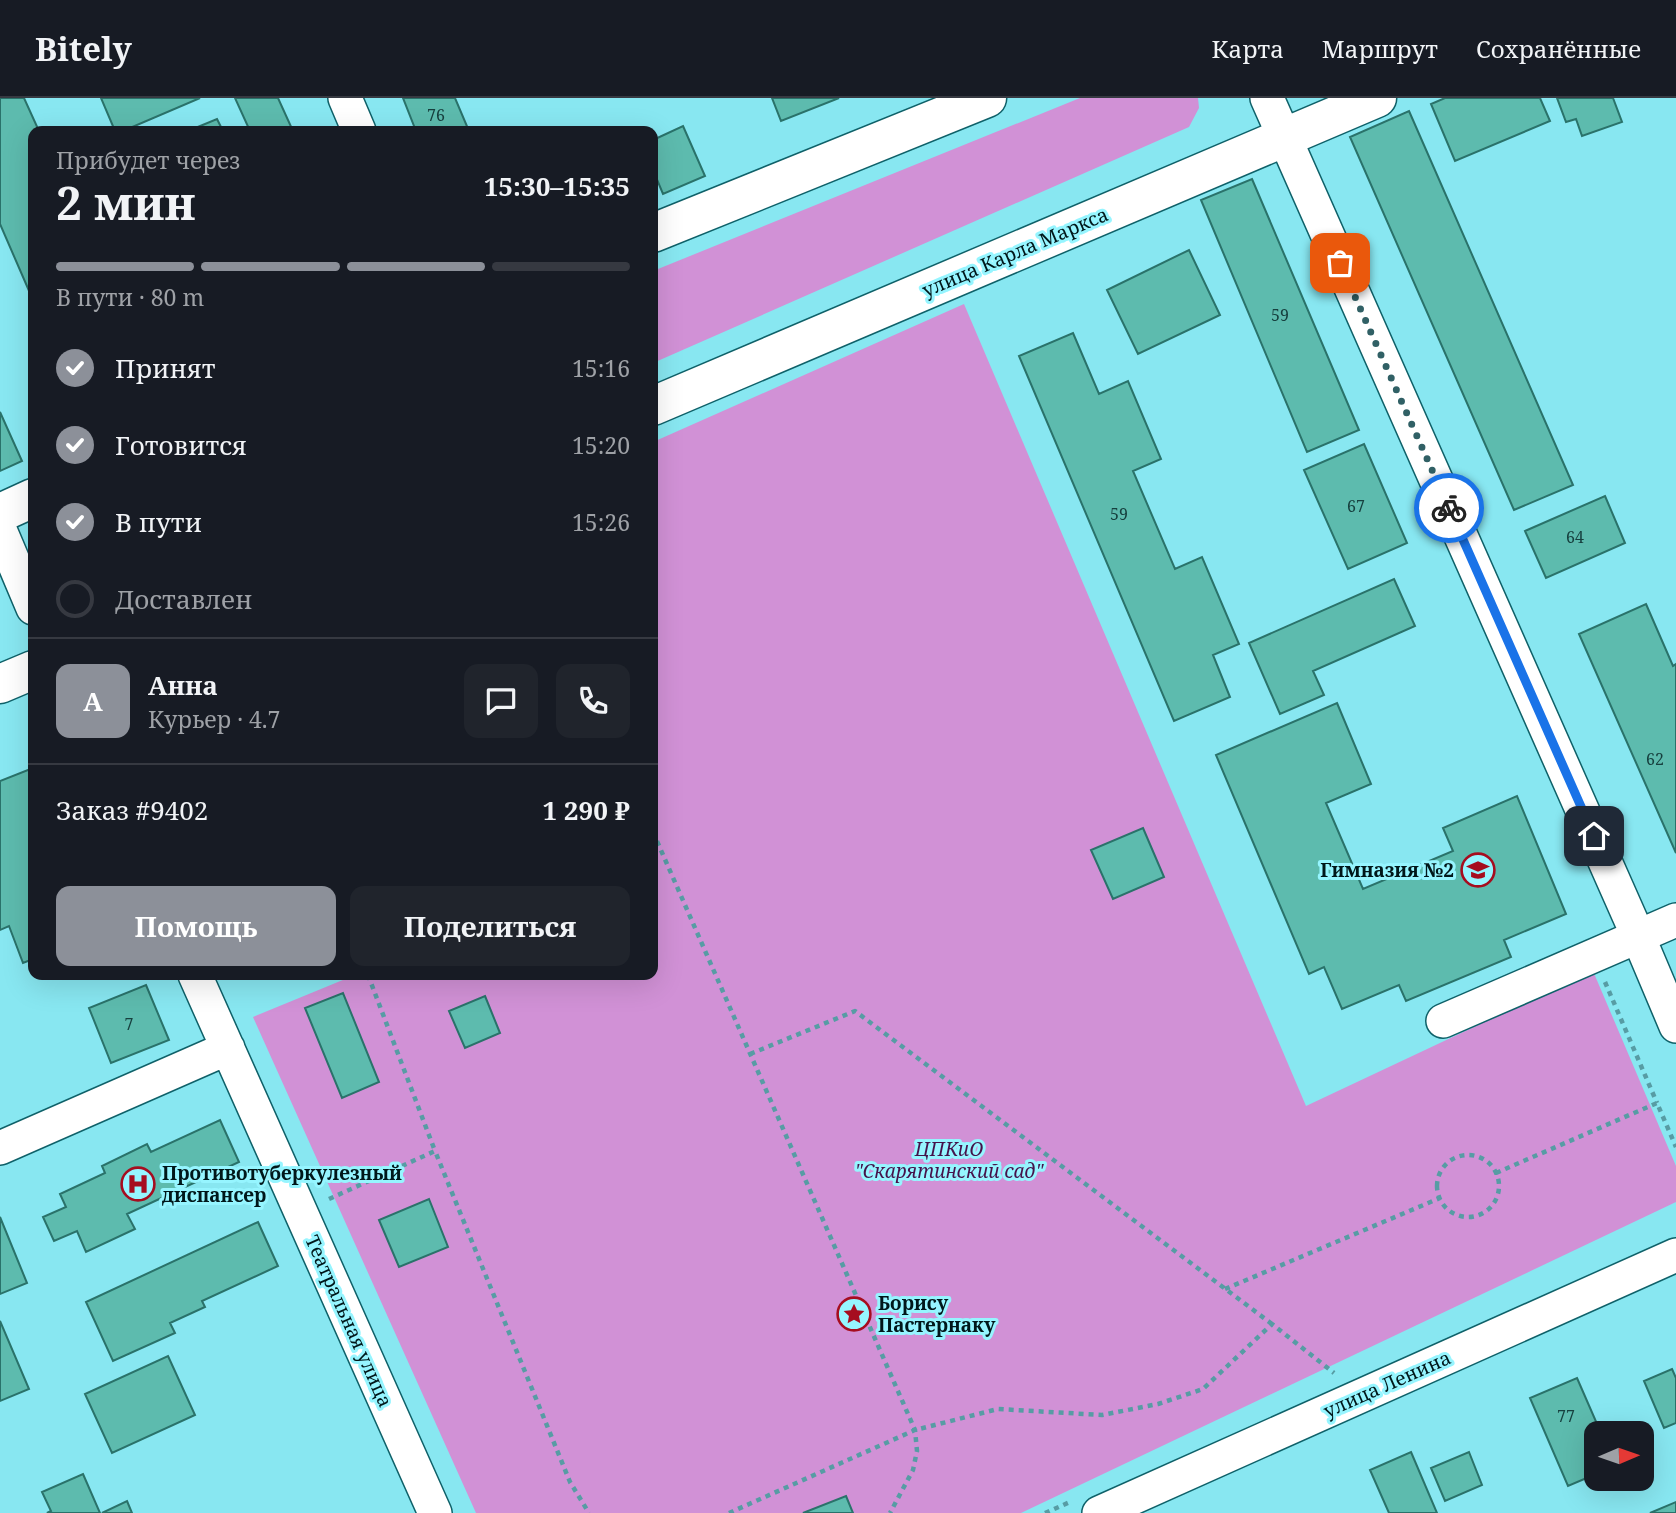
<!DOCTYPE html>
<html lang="ru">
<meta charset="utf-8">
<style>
body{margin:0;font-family:"Noto Serif",serif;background:#20242c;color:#f1f3f6;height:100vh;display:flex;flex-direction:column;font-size:26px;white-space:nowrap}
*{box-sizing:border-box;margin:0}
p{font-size:23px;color:#9ea1a6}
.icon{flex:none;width:38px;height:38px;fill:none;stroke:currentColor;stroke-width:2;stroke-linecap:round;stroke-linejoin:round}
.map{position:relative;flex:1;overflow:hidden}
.details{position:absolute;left:28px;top:28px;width:630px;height:854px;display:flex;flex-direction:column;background:#171b24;border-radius:14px;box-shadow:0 7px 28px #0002}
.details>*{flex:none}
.needle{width:46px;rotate:88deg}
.controls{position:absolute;left:1584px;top:1323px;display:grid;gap:14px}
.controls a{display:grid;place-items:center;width:70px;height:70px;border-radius:14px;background:#171b24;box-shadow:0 7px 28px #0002;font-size:35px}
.pin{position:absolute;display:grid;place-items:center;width:60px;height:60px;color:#fff;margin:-30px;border-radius:14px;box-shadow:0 4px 10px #0006}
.courier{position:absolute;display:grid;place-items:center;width:70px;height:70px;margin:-35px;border:5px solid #1a73e8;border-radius:50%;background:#fff;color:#222;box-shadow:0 2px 9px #0007}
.summary em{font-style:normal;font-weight:700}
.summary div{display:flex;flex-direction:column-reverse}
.summary{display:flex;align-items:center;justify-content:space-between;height:119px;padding:0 28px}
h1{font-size:46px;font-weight:700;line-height:52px}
.bar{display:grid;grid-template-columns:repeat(4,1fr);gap:10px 7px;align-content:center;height:84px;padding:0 28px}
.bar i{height:9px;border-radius:5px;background:#363941}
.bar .on{background:#8c9099}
.bar p{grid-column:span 4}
.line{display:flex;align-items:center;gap:18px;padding:0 28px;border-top:2px solid #363941}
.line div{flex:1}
.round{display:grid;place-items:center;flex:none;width:74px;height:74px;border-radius:14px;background:#20242c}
ol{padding:0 28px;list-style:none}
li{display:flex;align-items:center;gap:21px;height:77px}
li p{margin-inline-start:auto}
li .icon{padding:7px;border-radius:50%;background:#8c9099;color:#fff;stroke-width:4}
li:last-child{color:#9ea1a6}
li i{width:38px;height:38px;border:4px solid #363941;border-radius:50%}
.primary-button{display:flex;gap:14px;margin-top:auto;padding:14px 28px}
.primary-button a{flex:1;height:80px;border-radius:14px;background:#8c9099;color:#fff;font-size:28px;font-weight:700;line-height:80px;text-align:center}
.primary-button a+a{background:#20242c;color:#f1f3f6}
header{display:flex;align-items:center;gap:42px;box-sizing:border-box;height:98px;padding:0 35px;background:#171b24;border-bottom:2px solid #363941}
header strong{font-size:33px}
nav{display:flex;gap:38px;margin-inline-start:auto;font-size:24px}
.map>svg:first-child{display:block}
</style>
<header>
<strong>Bitely</strong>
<nav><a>Карта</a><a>Маршрут</a><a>Сохранённые</a></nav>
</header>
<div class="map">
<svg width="1676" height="1415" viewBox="0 0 1676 1415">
<rect width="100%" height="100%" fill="#88e7f1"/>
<path fill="#d191d6" d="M1080,0H1198L1199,10L1189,29L653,265V173Z
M964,206L1306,1008L1593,873L1676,1068V1104L1021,1415H476L253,919L355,877H653V344Z"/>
<path fill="#5dbbae" stroke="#2a726a" stroke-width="2" d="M0,0H24L39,33H33V202L0,126Z
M101,0H200L123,33H115Z
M235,0H278L293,33H250Z
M403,0H455L469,33H416Z
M772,0H839L781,23Z
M1445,0H1540L1550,23L1455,63L1431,6Z
M1557,0H1613L1622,24L1582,38L1576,21L1566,24Z
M1409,13L1573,387L1514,412L1350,39Z
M217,21L223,33H188Z
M683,28L705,78L663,96L653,72V42Z
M1252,81L1359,332L1307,354L1201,102Z
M1189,152L1220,217L1138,256L1107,192Z
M1073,235L1099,296L1128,283L1161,361L1133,373L1175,471L1202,459L1239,546L1213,557L1230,599L1174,623L1019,258Z
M0,314L22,363L0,373Z
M1364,346L1407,445L1348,471L1304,372Z
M1605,398L1625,445L1546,480L1525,433Z
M1394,481L1415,528L1313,573L1324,597L1280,616L1249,545Z
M1646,506L1673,568L1676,566V755L1579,536Z
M1337,605L1371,686L1326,705L1363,791L1453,753L1443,730L1517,698L1566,816L1504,842L1511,859L1406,903L1399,887L1342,911L1324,869L1309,876L1216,657Z
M33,670V861L23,865L9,828L0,832V683Z
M1143,730L1164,779L1113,801L1091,752Z
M146,887L169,942L111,965L89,910Z
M343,895L379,984L342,1000L305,910Z
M485,898L500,935L465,950L449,913Z
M220,1022L239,1064L127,1116L135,1131L86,1154L77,1133L54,1143L43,1119L66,1109L60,1096L105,1075L102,1068L147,1046L151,1054Z
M429,1101L448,1149L399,1169L379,1122Z
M0,1119L27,1185L0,1196Z
M258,1124L278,1168L202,1203L205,1209L170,1225L175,1235L113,1263L86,1204Z
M0,1223L29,1291L0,1303Z
M168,1258L195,1317L112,1355L85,1296Z
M1672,1271L1676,1280V1325L1664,1330L1644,1283Z
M1577,1280L1601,1335H1596V1376L1568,1388L1530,1300Z
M1411,1354L1437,1415H1389L1370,1372Z
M1469,1354L1482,1387L1445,1403L1431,1370Z
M83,1376L100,1415H47L51,1413L42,1394Z
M846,1398L853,1415H803Z
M127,1403L132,1415H102Z
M1676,1404V1415H1650Z"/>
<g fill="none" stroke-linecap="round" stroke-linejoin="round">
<defs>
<path id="minor" d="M345,0L359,33
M1267,0L1638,838L1676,928
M0,432L33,510
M195,877L435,1415
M1443,923L1676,822
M0,1050L228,950
M1099,1415L1676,1157"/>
<path id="major" d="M653,135L987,0
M653,308L1377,0
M0,415L33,400
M0,586L33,572"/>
</defs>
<use href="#minor" stroke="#0f6169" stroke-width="36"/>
<use href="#major" stroke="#0f6169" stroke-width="41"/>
<path stroke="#579ca4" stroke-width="4.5" stroke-dasharray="5 5" stroke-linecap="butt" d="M653,734L915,1332L917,1353L913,1372L890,1415
M368,877L435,1053
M1605,884L1657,1005
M750,956L855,913L1272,1226
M1437 1088a31 31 0 1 1 62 0a31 31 0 1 1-62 0Z
M1496,1075L1657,1005L1676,1049
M329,1101L435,1053L570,1384L589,1415
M1225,1191L1440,1100
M729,1415L915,1332L998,1311L1102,1317L1158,1306L1203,1291L1272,1226L1334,1275
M1045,1415L1070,1404"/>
<use href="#minor" stroke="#fff" stroke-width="33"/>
<use href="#major" stroke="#fff" stroke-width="38"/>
</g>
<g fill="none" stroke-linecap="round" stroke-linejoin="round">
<path stroke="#306065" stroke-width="7" stroke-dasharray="0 12.6" d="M1340,165L1449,410"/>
<path stroke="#1a73e8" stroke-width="9" d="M1449,410L1594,738"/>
</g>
<defs>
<symbol id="school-ring" viewBox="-11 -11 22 22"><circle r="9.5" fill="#96f5ff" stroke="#a60d1f" stroke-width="1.5"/><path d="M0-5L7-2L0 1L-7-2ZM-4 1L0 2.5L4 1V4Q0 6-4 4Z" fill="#a60d1f"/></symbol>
<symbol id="hospital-ring" viewBox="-11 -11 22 22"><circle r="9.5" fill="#96f5ff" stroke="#a60d1f" stroke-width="1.5"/><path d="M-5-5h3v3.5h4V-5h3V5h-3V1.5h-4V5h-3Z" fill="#a60d1f"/></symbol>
<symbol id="sight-ring" viewBox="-11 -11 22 22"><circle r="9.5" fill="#96f5ff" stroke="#a60d1f" stroke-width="1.5"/><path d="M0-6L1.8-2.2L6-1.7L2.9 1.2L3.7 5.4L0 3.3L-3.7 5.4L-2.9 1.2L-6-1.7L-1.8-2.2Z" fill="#a60d1f"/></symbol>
</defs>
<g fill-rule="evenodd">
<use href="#school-ring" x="1459" y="753" width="38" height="38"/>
<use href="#hospital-ring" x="119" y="1067" width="38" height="38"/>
<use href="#sight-ring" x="835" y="1197" width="38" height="38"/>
</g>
<g text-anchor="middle" stroke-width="6" stroke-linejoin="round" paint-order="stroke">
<g font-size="16" fill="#17403f">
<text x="436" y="23">76</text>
<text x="1280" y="223">59</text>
<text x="1356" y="414">67</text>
<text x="1119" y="422">59</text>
<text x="1575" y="445">64</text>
<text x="1655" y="667">62</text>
<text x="129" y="932">7</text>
<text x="1566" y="1324">77</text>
</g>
<g font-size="19" fill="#00171a" stroke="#96f5ff">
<text transform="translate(1015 154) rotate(-23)" y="7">улица Карла Маркса</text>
<text transform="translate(349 1223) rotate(66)" y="7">Театральная улица</text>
<text transform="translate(1387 1286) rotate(-24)" y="7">улица Ленина</text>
</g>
<g font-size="19" font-weight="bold" fill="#00171a" stroke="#96f5ff" text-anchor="start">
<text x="1454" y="779" text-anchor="end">Гимназия №2</text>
<text x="162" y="1082">Противотуберкулезный<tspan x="162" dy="22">диспансер</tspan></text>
<text x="878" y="1212">Борису<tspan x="878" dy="22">Пастернаку</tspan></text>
</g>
<g font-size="19" font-style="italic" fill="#45124a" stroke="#96f5ff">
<text x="949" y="1058">ЦПКиО<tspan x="949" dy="22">"Скарятинский сад"</tspan></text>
</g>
</g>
</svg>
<div class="controls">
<a><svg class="needle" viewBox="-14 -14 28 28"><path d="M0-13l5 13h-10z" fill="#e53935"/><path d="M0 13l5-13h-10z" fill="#9ea1a6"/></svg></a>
</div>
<div class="pin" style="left:1340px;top:165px;background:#ea580c"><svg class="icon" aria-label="bag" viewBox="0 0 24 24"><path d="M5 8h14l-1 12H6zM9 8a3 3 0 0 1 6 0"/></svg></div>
<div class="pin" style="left:1594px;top:738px;background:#1f2937"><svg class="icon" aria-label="home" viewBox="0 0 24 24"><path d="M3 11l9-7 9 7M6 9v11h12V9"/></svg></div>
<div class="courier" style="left:1449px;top:410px"><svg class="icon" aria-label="bike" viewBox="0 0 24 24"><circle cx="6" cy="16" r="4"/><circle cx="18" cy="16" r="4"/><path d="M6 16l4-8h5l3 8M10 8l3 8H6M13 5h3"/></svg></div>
<section class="details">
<div class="summary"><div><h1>2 мин</h1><p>Прибудет через</p></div><em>15:30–15:35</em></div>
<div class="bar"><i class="on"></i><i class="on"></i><i class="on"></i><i></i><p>В пути · 80 m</p></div>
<ol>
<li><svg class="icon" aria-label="check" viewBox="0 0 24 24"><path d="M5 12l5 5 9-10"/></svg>Принят<p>15:16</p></li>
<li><svg class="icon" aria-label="check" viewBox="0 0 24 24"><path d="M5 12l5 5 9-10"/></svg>Готовится<p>15:20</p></li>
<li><svg class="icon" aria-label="check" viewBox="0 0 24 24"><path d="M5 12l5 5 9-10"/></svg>В пути<p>15:26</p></li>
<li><i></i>Доставлен</li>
</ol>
<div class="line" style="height:126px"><b class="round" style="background:#8c9099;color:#fff">А</b><div><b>Анна</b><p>Курьер · 4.7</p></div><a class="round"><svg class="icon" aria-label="chat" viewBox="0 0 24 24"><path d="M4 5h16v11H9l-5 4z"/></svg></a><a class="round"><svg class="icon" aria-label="phone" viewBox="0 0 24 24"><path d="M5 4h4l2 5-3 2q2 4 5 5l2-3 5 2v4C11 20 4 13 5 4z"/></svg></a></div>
<div class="line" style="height:91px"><div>Заказ #9402</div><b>1 290 ₽</b></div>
<div class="primary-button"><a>Помощь</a><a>Поделиться</a></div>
</section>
</div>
